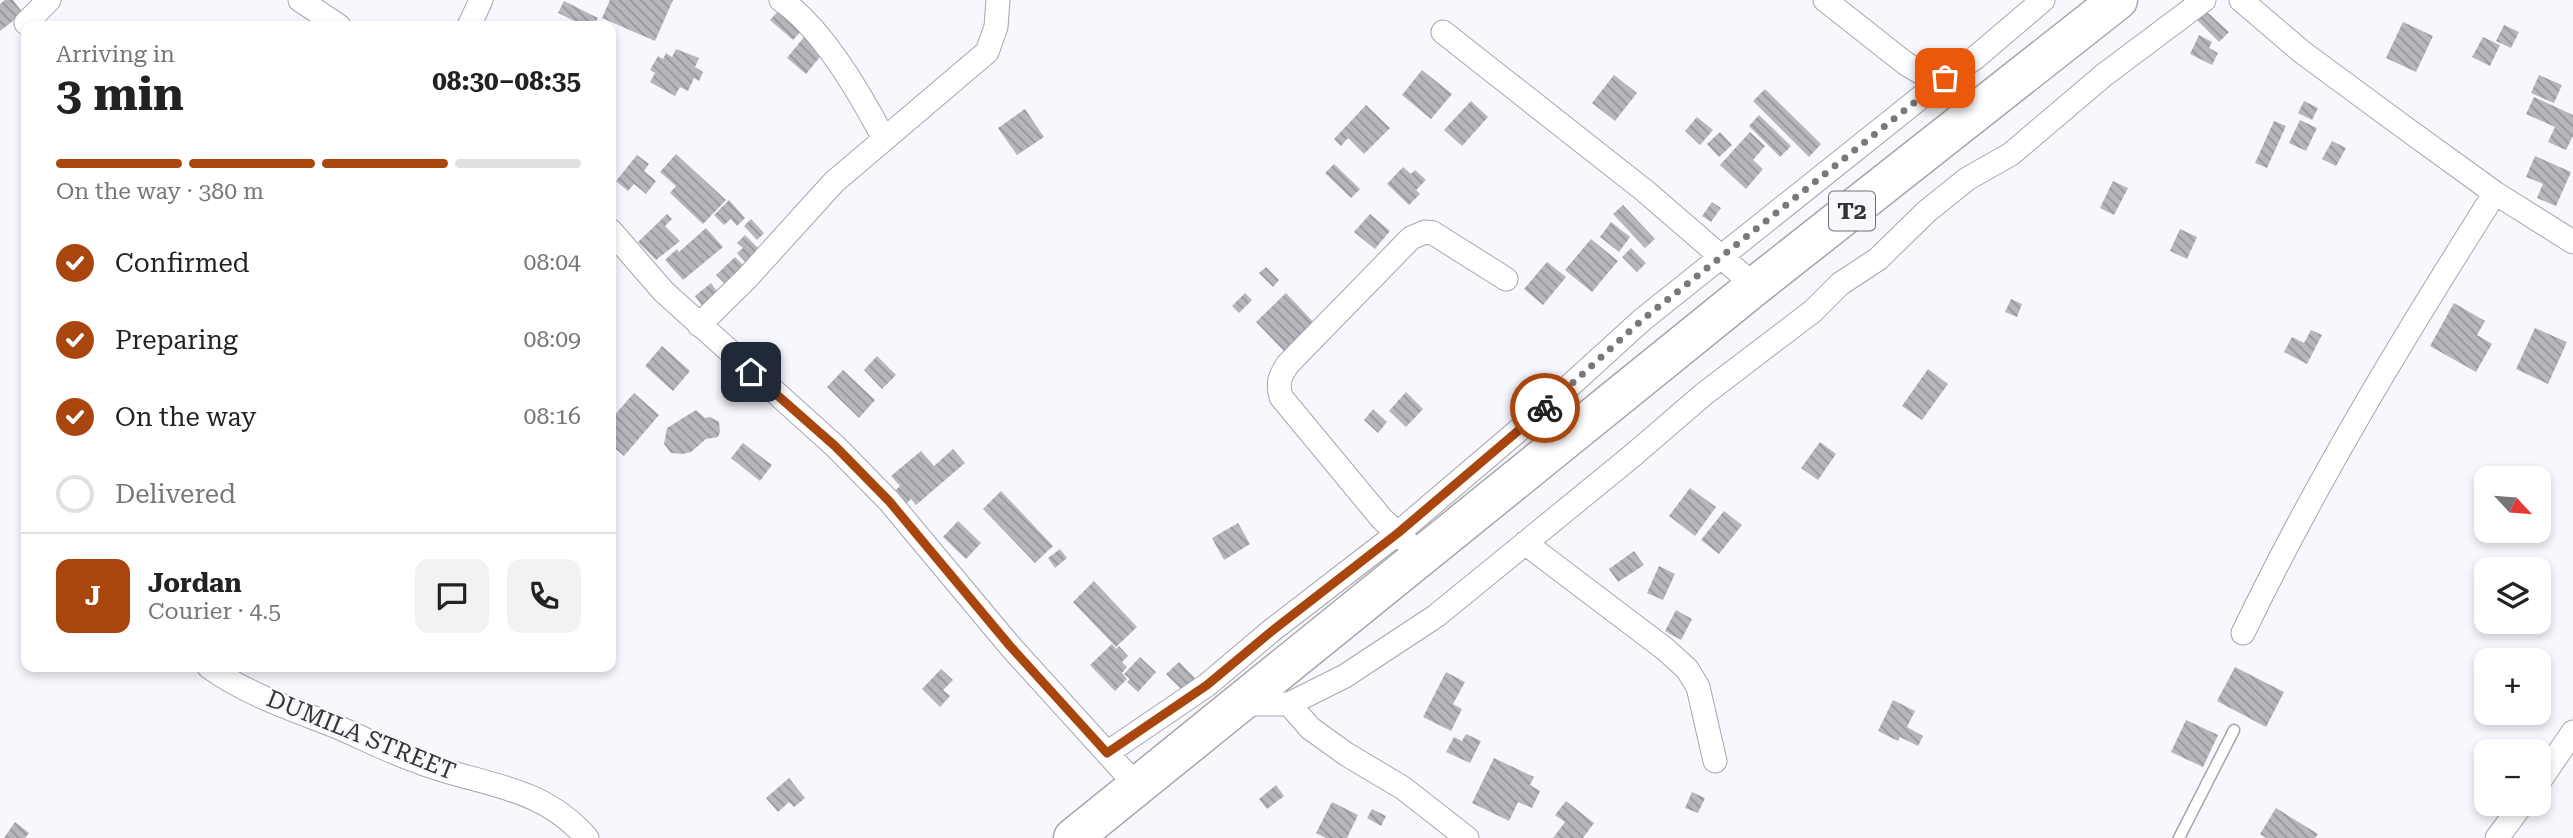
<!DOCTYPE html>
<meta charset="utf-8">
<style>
body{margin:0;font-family:"Roboto Serif",serif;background:#f2f2f2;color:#222;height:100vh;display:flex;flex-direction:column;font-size:26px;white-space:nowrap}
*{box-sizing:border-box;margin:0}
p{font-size:23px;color:#767676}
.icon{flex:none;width:38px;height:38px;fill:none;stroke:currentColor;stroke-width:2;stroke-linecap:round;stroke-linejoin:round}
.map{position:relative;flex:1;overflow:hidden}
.panel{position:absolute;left:21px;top:21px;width:595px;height:651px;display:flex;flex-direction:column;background:#fff;border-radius:14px;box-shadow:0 4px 10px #0003}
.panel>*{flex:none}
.needle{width:46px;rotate:116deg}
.controls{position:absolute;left:2474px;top:466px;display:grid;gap:14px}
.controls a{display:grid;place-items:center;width:77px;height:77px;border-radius:14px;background:#fff;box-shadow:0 4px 10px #0003;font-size:35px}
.pin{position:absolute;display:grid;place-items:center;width:60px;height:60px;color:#fff;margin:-30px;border-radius:14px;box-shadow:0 4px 10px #0006}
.courier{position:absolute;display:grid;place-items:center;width:70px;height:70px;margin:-35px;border:5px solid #a9460e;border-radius:50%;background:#fff;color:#222;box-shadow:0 2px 9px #0007}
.overview em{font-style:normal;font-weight:700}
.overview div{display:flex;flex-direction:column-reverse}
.overview{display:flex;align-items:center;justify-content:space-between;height:119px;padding:0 35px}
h1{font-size:46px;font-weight:700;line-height:52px}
.bar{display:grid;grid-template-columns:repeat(4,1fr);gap:10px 7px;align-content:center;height:84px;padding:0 35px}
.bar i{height:9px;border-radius:5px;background:#e0e0e0}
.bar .current{background:#a9460e}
.bar p{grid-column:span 4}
.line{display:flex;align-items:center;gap:18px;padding:0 35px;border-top:2px solid #e0e0e0}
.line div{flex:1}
.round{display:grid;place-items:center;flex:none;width:74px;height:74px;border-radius:14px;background:#f2f2f2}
ol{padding:0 35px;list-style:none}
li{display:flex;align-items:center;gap:21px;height:77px}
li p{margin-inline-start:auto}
li .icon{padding:7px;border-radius:50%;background:#a9460e;color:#fff;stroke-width:4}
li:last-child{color:#767676}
li i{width:38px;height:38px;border:4px solid #e0e0e0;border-radius:50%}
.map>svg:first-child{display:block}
</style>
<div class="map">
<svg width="2573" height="838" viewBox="0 0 2573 838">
<defs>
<pattern id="building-back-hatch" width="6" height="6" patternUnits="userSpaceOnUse" patternTransform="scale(1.75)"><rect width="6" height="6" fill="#b6b6bd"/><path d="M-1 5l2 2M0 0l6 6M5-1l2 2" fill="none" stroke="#95959b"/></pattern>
</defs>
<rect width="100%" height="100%" fill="#f7f7fe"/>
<path fill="url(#building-back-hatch)" d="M5,0H13L23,13L0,31V4Z
M610,0H673L655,41L602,18Z
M564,1L598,18L593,26H585L558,13Z
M780,9L803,29L793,40L770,20Z
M2206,11L2229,32L2219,42L2197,20Z
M2403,22L2433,36L2416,72L2386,58Z
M2504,25L2519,32L2511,48L2496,41Z
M2199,35L2212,42L2209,48L2218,53L2212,65L2190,54Z
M804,37L824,52L806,74L787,58Z
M2483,37L2500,45L2490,66L2472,57Z
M676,49L699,58L695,67L703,72L699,81L694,78L688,91L680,87L675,96L650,82L655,73L650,70L658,56L663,59L666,53L672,57Z
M1422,70L1452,94L1431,119L1402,95Z
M1614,75L1637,93L1615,121L1592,103Z
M2539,75L2562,85L2554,103L2531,93Z
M1765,89L1821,144L1809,157L1753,101Z
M2534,97L2573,115V136L2566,150L2548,142L2555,127L2526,114Z
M1471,101L1488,117L1462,146L1444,130Z
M2304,101L2318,108L2312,120L2298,113Z
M1366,105L1390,128L1364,154L1348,138L1341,146L1334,139Z
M1025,109L1044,137L1017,155L998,128Z
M1759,115L1791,146L1780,157L1749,126Z
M1697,117L1713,130L1700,145L1685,131Z
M2300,120L2317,128L2306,151L2289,143Z
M2274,121L2286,126L2267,168L2255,163Z
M1720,132L1732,145L1719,157L1707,144Z
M1750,132L1765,146L1753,160L1763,169L1746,189L1720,165Z
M2332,141L2346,148L2336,166L2322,159Z
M676,154L726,200L703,224L670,193L676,186L660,172Z
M637,155L649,164L644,171L656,181L646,194L634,184L628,191L616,181Z
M2535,156L2571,172L2556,206L2537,198L2543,184L2526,177Z
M1334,164L1360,189L1351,198L1325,173Z
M1403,167L1411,174L1415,170L1426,180L1416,190L1420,194L1409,205L1387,184Z
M2113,181L2128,188L2114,215L2100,208Z
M729,200L745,218L737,226L731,219L724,225L714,215Z
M1712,202L1721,208L1711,222L1702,216Z
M1623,205L1655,239L1645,248L1613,214Z
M667,214L672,219L665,226L680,241L656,260L638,242Z
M1370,214L1390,231L1375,249L1354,232Z
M751,219L764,233L757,240L744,226Z
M1611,222L1630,237L1619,252L1600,237Z
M706,228L723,247L683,280L665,260L677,249L679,252Z
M2180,229L2197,237L2187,259L2170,251Z
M745,235L763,253L746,263L737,253L743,248L737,243Z
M1591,239L1618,261L1592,292L1565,270Z
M1631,248L1646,263L1637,272L1622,257Z
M735,257L745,267L726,285L716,275Z
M1547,262L1566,277L1543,305L1524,289Z
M1266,267L1279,280L1273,287L1259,273Z
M711,283L719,294L703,307L695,296Z
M1245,293L1252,300L1239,313L1232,306Z
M1286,293L1315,324L1285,352L1256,322Z
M2011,299L2022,304L2017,317L2005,312Z
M2454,303L2485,321L2477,335L2492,344L2476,372L2430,346Z
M2535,328L2567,342L2548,384L2516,369Z
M2311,330L2322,335L2307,364L2284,352L2292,337L2304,343Z
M662,346L690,371L673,391L645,366Z
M877,356L896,375L882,389L864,370Z
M1928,369L1948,384L1922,420L1902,406Z
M843,370L875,400L859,418L827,387Z
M1406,392L1423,409L1406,427L1389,411Z
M634,393L659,415L624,456L611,445V419Z
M1373,409L1387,422L1378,433L1364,420Z
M696,410L705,418L710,417L719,422L720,432L718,437L706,439L691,452L682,454L671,453L664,444L667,428Z
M1820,442L1836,454L1818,480L1801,468Z
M743,443L772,465L760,481L731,458Z
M953,449L965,463L916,505L911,499L905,505L894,492L900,486L891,476L921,451L934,466Z
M1690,488L1716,507L1695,536L1669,516Z
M1001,491L1053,546L1035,563L983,509Z
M1724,511L1742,525L1719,554L1701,540Z
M958,521L981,543L966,559L943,537Z
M1238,523L1250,544L1224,560L1212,538Z
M1060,549L1067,558L1055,568L1048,558Z
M1634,551L1644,565L1618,582L1609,569Z
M1659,566L1675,574L1663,600L1647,593Z
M1094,581L1137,627L1116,647L1073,602Z
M1676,610L1692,619L1681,640L1665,631Z
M1112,644L1116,649L1119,646L1128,656L1122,662L1127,667L1122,673L1127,679L1115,691L1090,665Z
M1140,657L1156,672L1138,692L1127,682L1130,679L1124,674Z
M1179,662L1195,678L1183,691L1166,674Z
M2235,667L2284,692L2266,727L2217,701Z
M941,669L953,680L943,690L950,696L940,707L922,689Z
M1446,672L1465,682L1453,704L1462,709L1451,731L1423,717Z
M1893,700L1915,711L1907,727L1923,736L1918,746L1900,737L1898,741L1878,731Z
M2186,720L2218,735L2203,767L2171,752Z
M1466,734L1481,741L1470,763L1446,752L1454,737L1462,741Z
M1494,758L1534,777L1530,785L1540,791L1532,808L1518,802L1509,821L1472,803Z
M789,778L805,798L794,807L789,802L778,812L766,798Z
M1276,785L1284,796L1267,809L1259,799Z
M1692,792L1705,798L1698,813L1685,808Z
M1566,801L1594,823L1583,838H1553L1565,822L1555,815Z
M1332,802L1358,815L1347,838H1326L1316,833Z
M2276,808L2318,834L2315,838H2266L2260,834Z
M1372,809L1386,816L1381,826L1367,818Z
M15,822L29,833L25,838H4Z"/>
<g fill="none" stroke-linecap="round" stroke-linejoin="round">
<defs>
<path id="lane" d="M2179,838L2234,730"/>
<path id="street" d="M300,0L339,26
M781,0C822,28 861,95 884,139
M1825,0L1905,63L1928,77L1945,78L1975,58L2043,0
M2241,0L2302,52L2401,125L2495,193L2573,242
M26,23L49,0
M469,26L481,0
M1443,32L1645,191L1755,286
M611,231L664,292L835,446L889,501L1010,646L1137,786
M699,325L747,278L834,182L987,52L996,27L998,0
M1407,542L1382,519L1281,397C1277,382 1280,376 1288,364L1411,238L1425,232L1433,233L1506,279
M1525,543L1665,649L1687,669L1698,687L1715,761
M2243,633C2316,481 2405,335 2495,193
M209,667C246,694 292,709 335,726C363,738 390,752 419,762C481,786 540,784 587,838
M1239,704H1289L1345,676L1436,616L1632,456L1704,394L1813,311L1840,284L1878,259L1926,212L1967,179L2011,154L2104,75L2204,0
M1289,704L1310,728L1346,754L1403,788L1467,838
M1107,753L1207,685L1271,631L1398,533L1553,401L1642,320L1945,78
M2539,782L2573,732
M2497,838L2523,803"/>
<path id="highway" d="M1073,838L1755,286L2118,0"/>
</defs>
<use href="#lane" stroke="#a6a6ad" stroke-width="13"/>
<use href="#street" stroke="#a6a6ad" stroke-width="25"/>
<use href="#highway" stroke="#a6a6ad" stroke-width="41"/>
<use href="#lane" stroke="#fff" stroke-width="10"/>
<use href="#street" stroke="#fff" stroke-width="23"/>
<use href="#highway" stroke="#fff" stroke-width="38"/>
</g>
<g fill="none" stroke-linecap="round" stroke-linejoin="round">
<path stroke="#79797d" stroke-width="7" stroke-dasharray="0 12.6" d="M1545,408L1642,320L1945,78"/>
<path stroke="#a9460e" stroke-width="9" d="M751,372L835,446L889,501L1010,646L1107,753L1207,685L1272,631L1398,533L1545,408"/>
</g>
<g text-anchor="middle" stroke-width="5" stroke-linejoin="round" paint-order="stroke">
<rect fill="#f7f7fe" stroke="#6f6f73" stroke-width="2" x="1829" y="191.5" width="46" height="39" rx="5"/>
<g font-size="23" font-weight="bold" fill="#353538">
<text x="1852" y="219">T2</text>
</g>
<g font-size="24" fill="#353538" stroke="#f7f7fe">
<text transform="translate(361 735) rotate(22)" y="8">DUMILA STREET</text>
</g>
</g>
</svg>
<div class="controls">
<a><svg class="needle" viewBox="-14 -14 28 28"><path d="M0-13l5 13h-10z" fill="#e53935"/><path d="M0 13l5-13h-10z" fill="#767676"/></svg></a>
<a><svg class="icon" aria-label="layers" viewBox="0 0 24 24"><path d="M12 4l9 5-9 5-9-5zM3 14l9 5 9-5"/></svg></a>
<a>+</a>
<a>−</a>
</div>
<div class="pin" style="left:1945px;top:78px;background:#ea580c"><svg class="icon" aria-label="bag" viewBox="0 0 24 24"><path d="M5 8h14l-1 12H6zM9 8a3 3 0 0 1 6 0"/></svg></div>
<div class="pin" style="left:751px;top:372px;background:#1f2937"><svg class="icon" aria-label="home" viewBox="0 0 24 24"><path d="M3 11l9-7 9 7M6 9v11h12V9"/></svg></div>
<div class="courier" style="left:1545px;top:408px"><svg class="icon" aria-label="bike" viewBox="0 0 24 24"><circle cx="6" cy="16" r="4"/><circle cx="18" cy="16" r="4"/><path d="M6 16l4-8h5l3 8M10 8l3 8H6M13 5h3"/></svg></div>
<section class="panel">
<div class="overview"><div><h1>3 min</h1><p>Arriving in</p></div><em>08:30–08:35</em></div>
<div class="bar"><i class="current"></i><i class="current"></i><i class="current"></i><i></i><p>On the way · 380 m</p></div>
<ol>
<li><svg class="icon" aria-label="check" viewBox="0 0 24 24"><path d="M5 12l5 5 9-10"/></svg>Confirmed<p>08:04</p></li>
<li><svg class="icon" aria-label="check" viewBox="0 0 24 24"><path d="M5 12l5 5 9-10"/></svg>Preparing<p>08:09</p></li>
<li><svg class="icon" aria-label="check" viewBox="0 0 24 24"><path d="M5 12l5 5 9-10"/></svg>On the way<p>08:16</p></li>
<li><i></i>Delivered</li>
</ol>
<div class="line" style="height:126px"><b class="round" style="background:#a9460e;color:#fff">J</b><div><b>Jordan</b><p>Courier · 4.5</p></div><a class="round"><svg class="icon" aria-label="chat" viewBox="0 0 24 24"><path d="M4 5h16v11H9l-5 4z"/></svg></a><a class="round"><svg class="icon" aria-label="phone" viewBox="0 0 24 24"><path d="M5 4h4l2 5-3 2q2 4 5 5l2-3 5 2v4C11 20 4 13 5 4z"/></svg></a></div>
</section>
</div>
